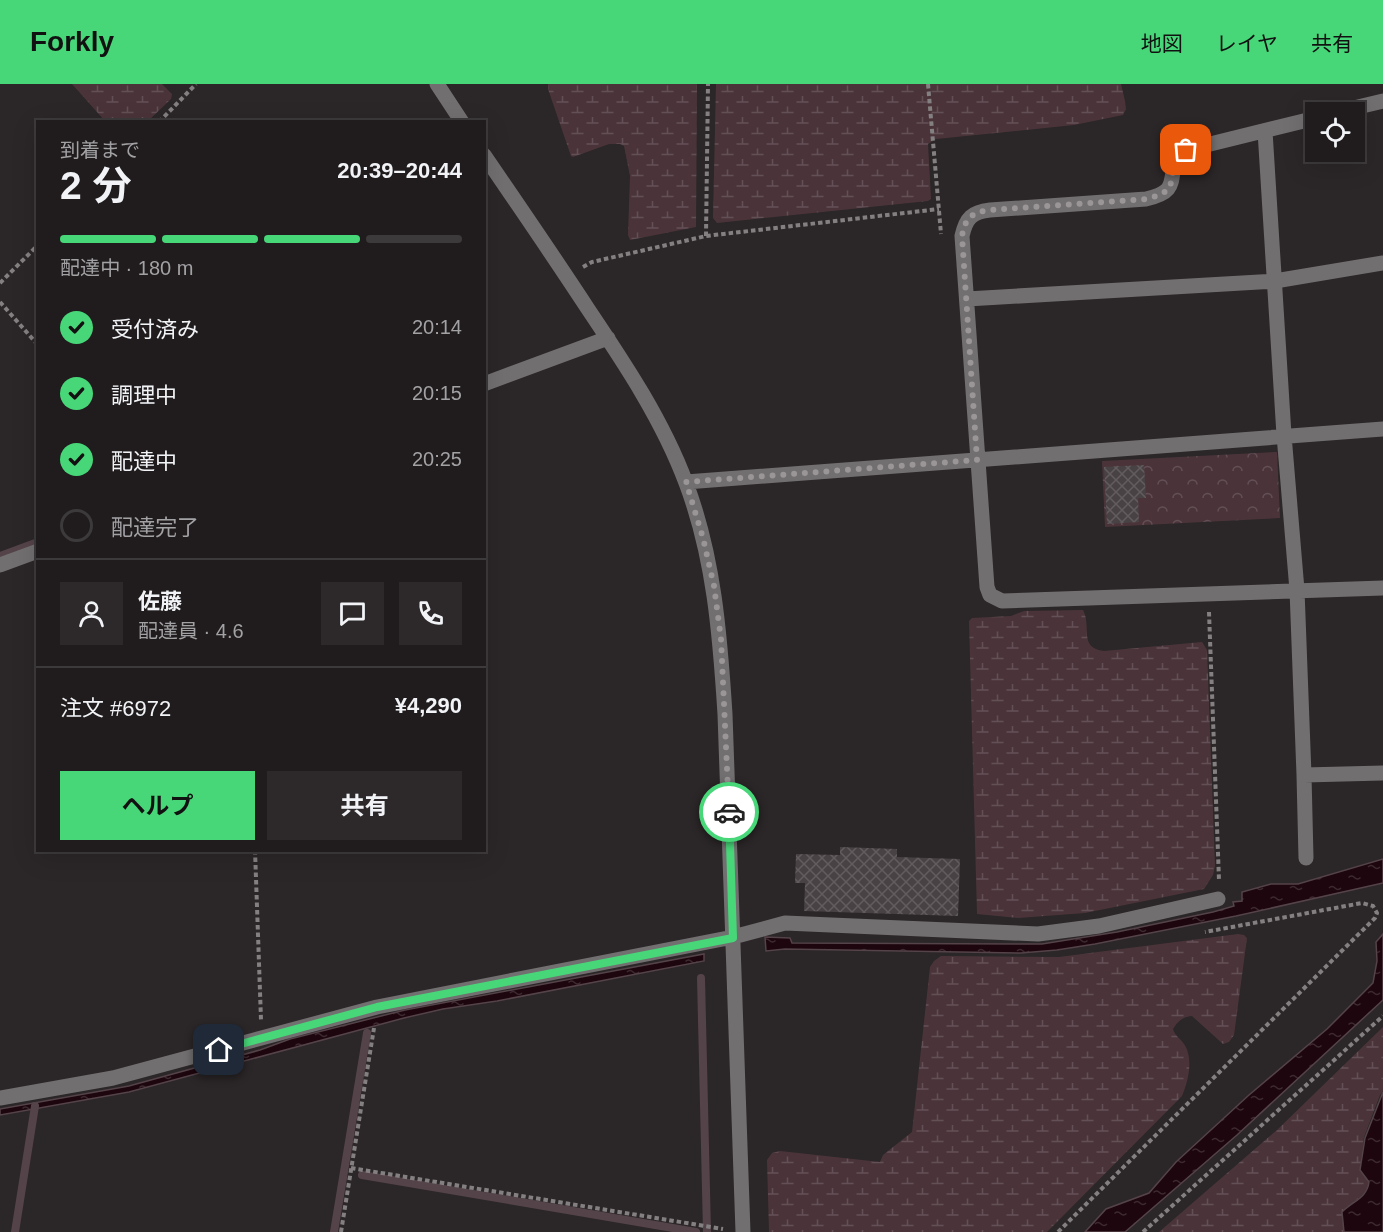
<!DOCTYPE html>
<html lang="ja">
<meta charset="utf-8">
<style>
body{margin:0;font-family:Arial,"Noto Sans JP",sans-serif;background:#2d292a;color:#f1f3f6;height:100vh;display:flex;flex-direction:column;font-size:22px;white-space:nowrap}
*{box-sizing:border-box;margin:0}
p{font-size:20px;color:#a2a1a4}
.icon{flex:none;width:33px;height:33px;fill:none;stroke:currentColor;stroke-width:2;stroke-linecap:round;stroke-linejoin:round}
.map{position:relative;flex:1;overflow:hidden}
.sheet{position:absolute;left:36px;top:36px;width:450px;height:732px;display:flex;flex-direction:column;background:#201c1d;border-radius:0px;box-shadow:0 6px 24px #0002,0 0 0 2px #3d3a3b}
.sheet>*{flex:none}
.buttons{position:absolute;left:1305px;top:18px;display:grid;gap:12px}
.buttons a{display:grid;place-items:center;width:60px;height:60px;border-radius:0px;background:#201c1d;box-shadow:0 6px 24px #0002,0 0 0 2px #3d3a3b;font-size:30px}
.pin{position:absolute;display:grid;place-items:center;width:51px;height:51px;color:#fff;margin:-26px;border-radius:12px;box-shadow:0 3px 9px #0006}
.courier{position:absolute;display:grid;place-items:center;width:60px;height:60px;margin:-30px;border:4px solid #47d779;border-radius:50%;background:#fff;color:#222;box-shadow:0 2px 8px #0007}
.head em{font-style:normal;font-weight:700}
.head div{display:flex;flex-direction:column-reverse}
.head{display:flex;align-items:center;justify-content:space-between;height:102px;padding:0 24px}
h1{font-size:39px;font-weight:700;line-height:45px}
.bar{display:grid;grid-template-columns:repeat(4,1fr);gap:9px 6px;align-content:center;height:72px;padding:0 24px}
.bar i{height:8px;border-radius:4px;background:#3d3a3b}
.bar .current{background:#47d779}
.bar p{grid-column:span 4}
.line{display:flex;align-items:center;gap:15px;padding:0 24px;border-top:2px solid #3d3a3b}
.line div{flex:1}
.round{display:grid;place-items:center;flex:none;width:63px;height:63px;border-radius:0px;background:#2d292a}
ol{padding:0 24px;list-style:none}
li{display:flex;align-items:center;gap:18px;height:66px}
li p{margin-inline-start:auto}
li .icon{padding:6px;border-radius:50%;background:#47d779;color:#111;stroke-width:4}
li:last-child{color:#a2a1a4}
li i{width:33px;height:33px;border:3px solid #3d3a3b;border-radius:50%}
.primary-button{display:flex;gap:12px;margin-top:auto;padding:12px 24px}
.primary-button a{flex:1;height:69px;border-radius:0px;background:#47d779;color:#111;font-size:24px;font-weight:700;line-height:69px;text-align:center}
.primary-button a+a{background:#2d292a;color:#f1f3f6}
header{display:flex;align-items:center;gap:36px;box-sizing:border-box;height:84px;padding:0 30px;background:#47d779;color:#111}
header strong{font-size:28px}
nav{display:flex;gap:33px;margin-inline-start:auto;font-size:21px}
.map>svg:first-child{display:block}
</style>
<header>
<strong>Forkly</strong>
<nav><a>地図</a><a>レイヤ</a><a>共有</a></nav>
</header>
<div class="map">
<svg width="1383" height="1148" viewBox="0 0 1383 1148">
<defs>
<pattern id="forest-crowns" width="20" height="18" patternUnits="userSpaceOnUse" patternTransform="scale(1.5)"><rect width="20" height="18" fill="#4a343a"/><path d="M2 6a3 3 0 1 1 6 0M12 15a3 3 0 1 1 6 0" fill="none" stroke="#635056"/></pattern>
<pattern id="wetland-marsh" width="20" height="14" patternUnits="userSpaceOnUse" patternTransform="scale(1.5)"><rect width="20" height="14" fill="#4a343a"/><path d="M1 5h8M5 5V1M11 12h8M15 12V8" fill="none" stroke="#635056"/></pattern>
<pattern id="water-ripples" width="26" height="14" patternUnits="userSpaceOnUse" patternTransform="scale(1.5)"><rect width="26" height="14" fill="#1d060e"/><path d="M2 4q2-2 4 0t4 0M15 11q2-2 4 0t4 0" fill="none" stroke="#3d2930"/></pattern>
<pattern id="building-cross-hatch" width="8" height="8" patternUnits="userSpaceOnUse" patternTransform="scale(1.5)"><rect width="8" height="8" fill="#484244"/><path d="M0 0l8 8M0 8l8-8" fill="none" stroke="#625c5e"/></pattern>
</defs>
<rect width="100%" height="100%" fill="#2b2627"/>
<path fill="url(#forest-crowns)" d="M1277,368L1280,434L1105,443L1102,377Z"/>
<path fill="url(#wetland-marsh)" d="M72,0H162L172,10L171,15L148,37H105Z
M548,0H697L696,143L630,156L628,151L630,92L624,62L620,60H609L573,73L571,72L548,5Z
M716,0H1121L1125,17L1126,25L1123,31L1074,41L936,55L928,60L931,115L928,117L717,139L713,134Z
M1083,526C1092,543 1078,564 1104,567L1202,558L1207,566L1215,782L1213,791L1204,805L1085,829L1018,834L977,830L969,537L972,534L1011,532L1024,527Z
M1238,850L1244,851L1247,854L1234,951L1229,958L1223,960L1192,932C1182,933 1178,937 1173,945C1175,952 1180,954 1184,960C1194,975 1188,998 1182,1012L1047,1148H769L767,1076L772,1069L780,1067L880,1078L883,1071L912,1048L930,883L934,877L941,872L1059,873Z
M1383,943V1007L1380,1011L1364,1053L1360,1086L1369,1098C1366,1114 1352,1117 1342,1128L1344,1148H1159L1277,1046Z"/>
<path fill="url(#water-ripples)" stroke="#544349" stroke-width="1.5" d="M1383,775V799L1236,832L1095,860L1057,866L1021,869L785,865L766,867L765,853L790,854L792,859L1042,860L1117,848L1213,828L1234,822L1233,818L1242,817V808L1271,800H1298Z
M1383,850V916L1237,1051L1125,1148H1085L1106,1125L1149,1109L1176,1078L1249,1011L1327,945L1373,899L1377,877L1376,858Z
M704,870V877L497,917L443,925L404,934L129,1008L0,1031V1025L129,1002L260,966L290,955L405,926Z
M1383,1008V1148H1344L1342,1128C1353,1117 1367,1114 1369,1098L1360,1086L1365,1054Z"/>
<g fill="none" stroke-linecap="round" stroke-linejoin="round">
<path stroke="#544349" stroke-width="8" d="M0,472L38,458
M701,894L707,1148
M362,1091L696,1148
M15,1148L35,1022
M334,1148L367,949"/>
</g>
<path fill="url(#building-cross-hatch)" d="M1144,381L1146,414H1138L1139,438L1107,440L1104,383Z
M840,763L897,765V773L960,775L958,832L804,827L805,799H795L796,770L840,771Z"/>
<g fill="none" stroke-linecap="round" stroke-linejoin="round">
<path stroke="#848081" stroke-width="4" stroke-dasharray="4.5 3" stroke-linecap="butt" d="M928,0L941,150
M159,38L196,0
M706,152L708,0
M583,183L592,178L706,152L939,125
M0,199L38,161
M0,218L38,261
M1209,528L1219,796
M255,766L261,936
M351,1084L723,1145
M341,1148L374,944
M1058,1148L1375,834L1377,829L1373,822L1362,819L1205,848
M1143,1148L1383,932"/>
<path stroke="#726f70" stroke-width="15" d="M437,0L462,38
M1337,28L1383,17
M1316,34L1186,66L1175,75C1170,100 1176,108 1146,115L990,126C972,128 966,134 962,152L987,503L990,511L1002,517L1383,504
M1265,47L1284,351L1297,506L1304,691L1383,689
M484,71C519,122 554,173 588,225C625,280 663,337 686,399C714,473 720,551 725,630L743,1148
M967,215L1275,197L1383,179
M484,300L608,254
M686,398L1383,345
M0,481L38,467
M1304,691L1306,774
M0,1014L113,994L377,923L733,853L785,839L1038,850L1099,842L1218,815"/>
</g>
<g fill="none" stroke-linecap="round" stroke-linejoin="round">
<path stroke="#9a9596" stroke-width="6" stroke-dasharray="0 10.8" d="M729,728L721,555L714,502L703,454L686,398L977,376L962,152C965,134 972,128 990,126L1146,115C1176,108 1170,100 1175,75L1186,66"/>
<path stroke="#47d779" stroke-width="8" d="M219,966L377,923L733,854L729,728"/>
</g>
</svg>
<div class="buttons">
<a><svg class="icon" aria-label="locate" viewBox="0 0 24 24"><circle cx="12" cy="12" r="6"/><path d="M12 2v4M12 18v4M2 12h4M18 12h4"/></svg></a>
</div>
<div class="pin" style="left:1186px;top:66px;background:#ea580c"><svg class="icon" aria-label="bag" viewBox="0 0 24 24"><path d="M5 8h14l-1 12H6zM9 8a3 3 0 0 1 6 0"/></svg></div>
<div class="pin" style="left:219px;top:966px;background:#1f2937"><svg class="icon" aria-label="home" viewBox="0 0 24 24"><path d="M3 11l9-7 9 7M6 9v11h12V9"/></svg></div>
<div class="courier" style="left:729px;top:728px"><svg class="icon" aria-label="car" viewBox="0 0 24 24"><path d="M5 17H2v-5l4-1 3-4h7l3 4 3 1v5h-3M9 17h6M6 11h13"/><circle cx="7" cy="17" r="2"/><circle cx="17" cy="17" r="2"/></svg></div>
<section class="sheet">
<div class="head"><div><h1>2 分</h1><p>到着まで</p></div><em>20:39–20:44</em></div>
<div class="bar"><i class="current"></i><i class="current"></i><i class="current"></i><i></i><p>配達中 · 180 m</p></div>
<ol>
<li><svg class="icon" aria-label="check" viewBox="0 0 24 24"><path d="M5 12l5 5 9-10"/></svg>受付済み<p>20:14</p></li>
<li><svg class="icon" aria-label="check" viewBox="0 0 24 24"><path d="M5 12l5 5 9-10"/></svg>調理中<p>20:15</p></li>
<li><svg class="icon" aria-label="check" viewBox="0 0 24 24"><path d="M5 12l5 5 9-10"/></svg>配達中<p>20:25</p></li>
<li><i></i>配達完了</li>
</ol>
<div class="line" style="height:108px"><a class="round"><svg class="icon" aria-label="person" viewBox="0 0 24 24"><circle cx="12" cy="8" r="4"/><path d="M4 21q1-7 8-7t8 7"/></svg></a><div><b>佐藤</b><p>配達員 · 4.6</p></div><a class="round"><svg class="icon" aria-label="chat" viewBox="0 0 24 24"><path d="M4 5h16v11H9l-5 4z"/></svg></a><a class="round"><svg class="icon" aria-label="phone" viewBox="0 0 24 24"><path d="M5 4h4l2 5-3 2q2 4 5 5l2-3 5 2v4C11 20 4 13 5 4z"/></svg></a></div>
<div class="line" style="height:78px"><div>注文 #6972</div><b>¥4,290</b></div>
<div class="primary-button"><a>ヘルプ</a><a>共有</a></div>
</section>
</div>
